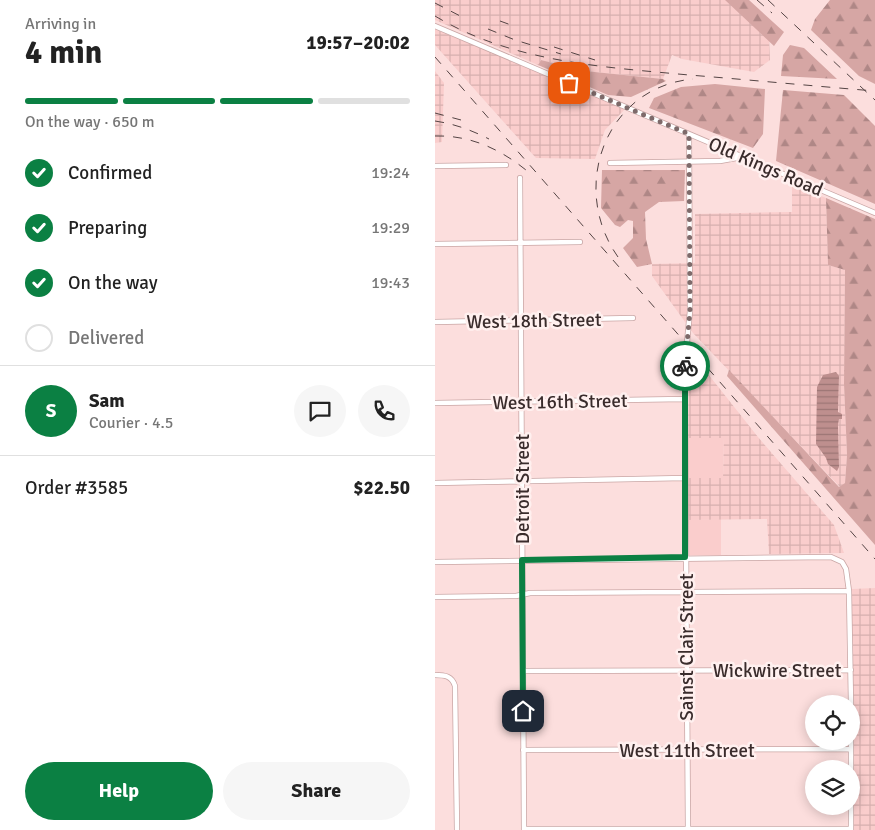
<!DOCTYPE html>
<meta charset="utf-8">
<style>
body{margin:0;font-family:Signika,sans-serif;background:#f6f6f6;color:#222;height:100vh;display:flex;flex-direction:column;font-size:19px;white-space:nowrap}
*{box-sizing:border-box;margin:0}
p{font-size:16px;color:#767676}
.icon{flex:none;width:28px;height:28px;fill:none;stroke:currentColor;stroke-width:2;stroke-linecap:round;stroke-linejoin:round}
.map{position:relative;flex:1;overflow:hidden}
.sheet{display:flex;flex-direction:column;background:#fff;width:435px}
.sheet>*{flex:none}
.tools{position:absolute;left:370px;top:695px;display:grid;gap:10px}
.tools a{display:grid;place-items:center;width:55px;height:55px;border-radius:50%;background:#fff;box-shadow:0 2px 12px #0003;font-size:25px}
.pin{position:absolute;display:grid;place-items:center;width:42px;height:42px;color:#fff;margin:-21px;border-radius:10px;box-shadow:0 2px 8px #0006}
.courier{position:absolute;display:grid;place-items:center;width:50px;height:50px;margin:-25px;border:4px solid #0b8043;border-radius:50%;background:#fff;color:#222;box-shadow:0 1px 6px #0007}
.headline em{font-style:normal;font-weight:700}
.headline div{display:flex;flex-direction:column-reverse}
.headline{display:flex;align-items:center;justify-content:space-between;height:85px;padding:0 25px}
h1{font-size:32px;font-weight:700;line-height:38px}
.bar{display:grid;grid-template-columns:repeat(4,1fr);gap:8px 5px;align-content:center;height:60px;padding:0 25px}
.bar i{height:6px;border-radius:4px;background:#e0e0e0}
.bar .selected{background:#0b8043}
.bar p{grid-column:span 4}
.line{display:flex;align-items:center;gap:12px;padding:0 25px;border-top:1px solid #e0e0e0}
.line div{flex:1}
.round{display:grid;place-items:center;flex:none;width:52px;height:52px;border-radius:26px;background:#f6f6f6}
ol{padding:0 25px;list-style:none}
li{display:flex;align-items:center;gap:15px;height:55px}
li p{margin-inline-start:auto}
li .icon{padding:5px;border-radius:50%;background:#0b8043;color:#fff;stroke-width:4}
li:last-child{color:#767676}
li i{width:28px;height:28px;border:2px solid #e0e0e0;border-radius:50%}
.button{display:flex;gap:10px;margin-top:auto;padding:10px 25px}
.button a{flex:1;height:58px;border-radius:30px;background:#0b8043;color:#fff;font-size:20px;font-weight:700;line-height:58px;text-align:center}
.button a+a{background:#f6f6f6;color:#222}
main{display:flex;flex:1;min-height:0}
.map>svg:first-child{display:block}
</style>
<main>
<section class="sheet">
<div class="headline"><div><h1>4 min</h1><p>Arriving in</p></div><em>19:57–20:02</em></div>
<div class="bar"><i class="selected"></i><i class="selected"></i><i class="selected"></i><i></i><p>On the way · 650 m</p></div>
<ol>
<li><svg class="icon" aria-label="check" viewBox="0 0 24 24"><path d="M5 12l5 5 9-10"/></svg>Confirmed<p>19:24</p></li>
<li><svg class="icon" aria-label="check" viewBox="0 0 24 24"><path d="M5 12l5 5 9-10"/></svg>Preparing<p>19:29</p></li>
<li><svg class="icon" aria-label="check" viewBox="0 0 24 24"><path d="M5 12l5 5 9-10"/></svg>On the way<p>19:43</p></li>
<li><i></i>Delivered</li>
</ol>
<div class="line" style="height:90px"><b class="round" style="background:#0b8043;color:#fff">S</b><div><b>Sam</b><p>Courier · 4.5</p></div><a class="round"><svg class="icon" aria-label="chat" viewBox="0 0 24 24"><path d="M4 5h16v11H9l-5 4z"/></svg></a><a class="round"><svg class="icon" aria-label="phone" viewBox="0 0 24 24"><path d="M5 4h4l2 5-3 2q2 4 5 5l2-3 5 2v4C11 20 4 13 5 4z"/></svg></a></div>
<div class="line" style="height:65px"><div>Order #3585</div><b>$22.50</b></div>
<div class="button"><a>Help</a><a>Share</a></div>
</section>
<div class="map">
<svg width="440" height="830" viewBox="0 0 440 830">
<defs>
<pattern id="industrial-grid" width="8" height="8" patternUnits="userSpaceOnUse" patternTransform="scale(1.25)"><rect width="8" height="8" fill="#facdcc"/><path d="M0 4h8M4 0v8" fill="none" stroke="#d7b0af"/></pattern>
<pattern id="forest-firs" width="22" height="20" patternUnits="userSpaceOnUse" patternTransform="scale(1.25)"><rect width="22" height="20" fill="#d6a6a4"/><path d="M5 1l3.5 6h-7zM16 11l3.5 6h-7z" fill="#af8786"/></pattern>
<pattern id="water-rules" width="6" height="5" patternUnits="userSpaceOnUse" patternTransform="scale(1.25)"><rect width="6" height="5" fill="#be8f8e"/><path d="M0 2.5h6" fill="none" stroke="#9b7574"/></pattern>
</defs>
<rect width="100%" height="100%" fill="#fcdedd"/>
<path fill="#facdcc" d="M289,437L288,478H253V438Z
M286,519V555H253V520Z"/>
<path fill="url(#industrial-grid)" d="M0,0H293L334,37L335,60L319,72L247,59L237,55L228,79L150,71L106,60L103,65L0,20Z
M0,29L190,109L170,130L160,159L101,158L0,45Z
M0,71L9,83L7,142L0,143Z
M357,184L391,198L393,265L410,270L409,384L412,455L410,483L405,487L258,333L217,276V264L260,263V214L357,212Z
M254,350L323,437L399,525L409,553L334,554L332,519L253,520V478H288L289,438H253Z
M440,588V830H418L417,589Z"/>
<path fill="url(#forest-firs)" d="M290,0H314L349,32L339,46Z
M395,0H440V84L424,76L376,30L380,19Z
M355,45L369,48L402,79L346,76L348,55Z
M106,60L150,71L228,79L231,81L196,97L173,95L103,65Z
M280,84L330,89L328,134L318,148L214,108L219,98L246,87Z
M348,90L409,95L440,126V204L341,161Z
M167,170H250L249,201L224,202L210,212L211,239L217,264L202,267L188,248L198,238V221L193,220L185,227L180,225L166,208Z
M391,198L440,219V545L292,376L294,370L404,487L410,483L412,455L409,384L410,270L393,265Z"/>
<path fill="url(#water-rules)" d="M401,372L404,376L403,412L407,414V419H404L403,425L404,467L402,471L393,464L391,458L381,444L382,387L388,375Z"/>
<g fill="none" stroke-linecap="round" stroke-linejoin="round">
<defs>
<path id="street" d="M0,26L440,213
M175,163L285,161L307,157
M0,166L71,165
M85,178L89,830
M0,244L145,242
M0,322L198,318
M0,403L250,399
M0,483L250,478
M0,562L396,557L407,562L411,569L414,591L416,704
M0,597L81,596L95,593L414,591
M88,671L416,670
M0,675C10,675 17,676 20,686L22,830
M88,750L416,749
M416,769V741
M416,806V830
M89,829H416
M253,830L250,399V363L255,311L254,134"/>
</defs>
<use href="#street" stroke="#c9a6a5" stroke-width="6"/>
<use href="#street" stroke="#fff" stroke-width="4.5"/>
<path stroke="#544444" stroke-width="1" stroke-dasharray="9 9" stroke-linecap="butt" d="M322,0L337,13
M333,0L440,100
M0,3L31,19
M0,16C76,62 168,67 254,75C316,80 378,86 440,91
M65,21L76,25
M53,29L80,40L126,54
M119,47L160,60
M0,57L440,559
M0,113L26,120
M0,121C20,124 36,130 54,139
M0,136C38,135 69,151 97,175
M183,257C134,188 170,87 258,79"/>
</g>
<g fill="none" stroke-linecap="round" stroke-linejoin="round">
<path stroke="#7e6a6a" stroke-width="5" stroke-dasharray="0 9" d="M134,83L254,134L255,311L250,366"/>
<path stroke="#0b8043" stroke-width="6" d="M88,711L87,560L250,557V366"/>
</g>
<g text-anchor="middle" stroke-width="5" stroke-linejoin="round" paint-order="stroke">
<g font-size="19" fill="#3a2c2c" stroke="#fff0ef">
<text transform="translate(331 166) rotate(23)" y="7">Old Kings Road</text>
<text transform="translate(99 320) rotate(-1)" y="7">West 18th Street</text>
<text transform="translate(125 401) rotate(-1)" y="7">West 16th Street</text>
<text transform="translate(87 489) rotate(-90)" y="7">Detroit Street</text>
<text transform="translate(251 647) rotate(-90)" y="7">Sainst Clair Street</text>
<text x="342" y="677">Wickwire Street</text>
<text x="252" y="757">West 11th Street</text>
</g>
</g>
</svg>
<div class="tools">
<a><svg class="icon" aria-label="locate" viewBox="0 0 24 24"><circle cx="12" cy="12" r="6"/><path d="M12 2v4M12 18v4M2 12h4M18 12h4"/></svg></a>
<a><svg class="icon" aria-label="layers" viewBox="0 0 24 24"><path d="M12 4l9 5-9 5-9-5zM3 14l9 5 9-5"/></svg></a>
</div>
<div class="pin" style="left:134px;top:83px;background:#ea580c"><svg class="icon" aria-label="bag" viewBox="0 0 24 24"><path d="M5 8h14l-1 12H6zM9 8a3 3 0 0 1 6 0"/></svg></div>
<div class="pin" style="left:88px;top:711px;background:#1f2937"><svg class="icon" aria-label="home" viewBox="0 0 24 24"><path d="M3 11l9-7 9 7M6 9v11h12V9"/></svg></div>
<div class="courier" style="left:250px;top:366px"><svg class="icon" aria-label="bike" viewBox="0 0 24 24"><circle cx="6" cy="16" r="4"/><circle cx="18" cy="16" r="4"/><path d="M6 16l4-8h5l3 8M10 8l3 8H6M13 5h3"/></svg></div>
</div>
</main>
